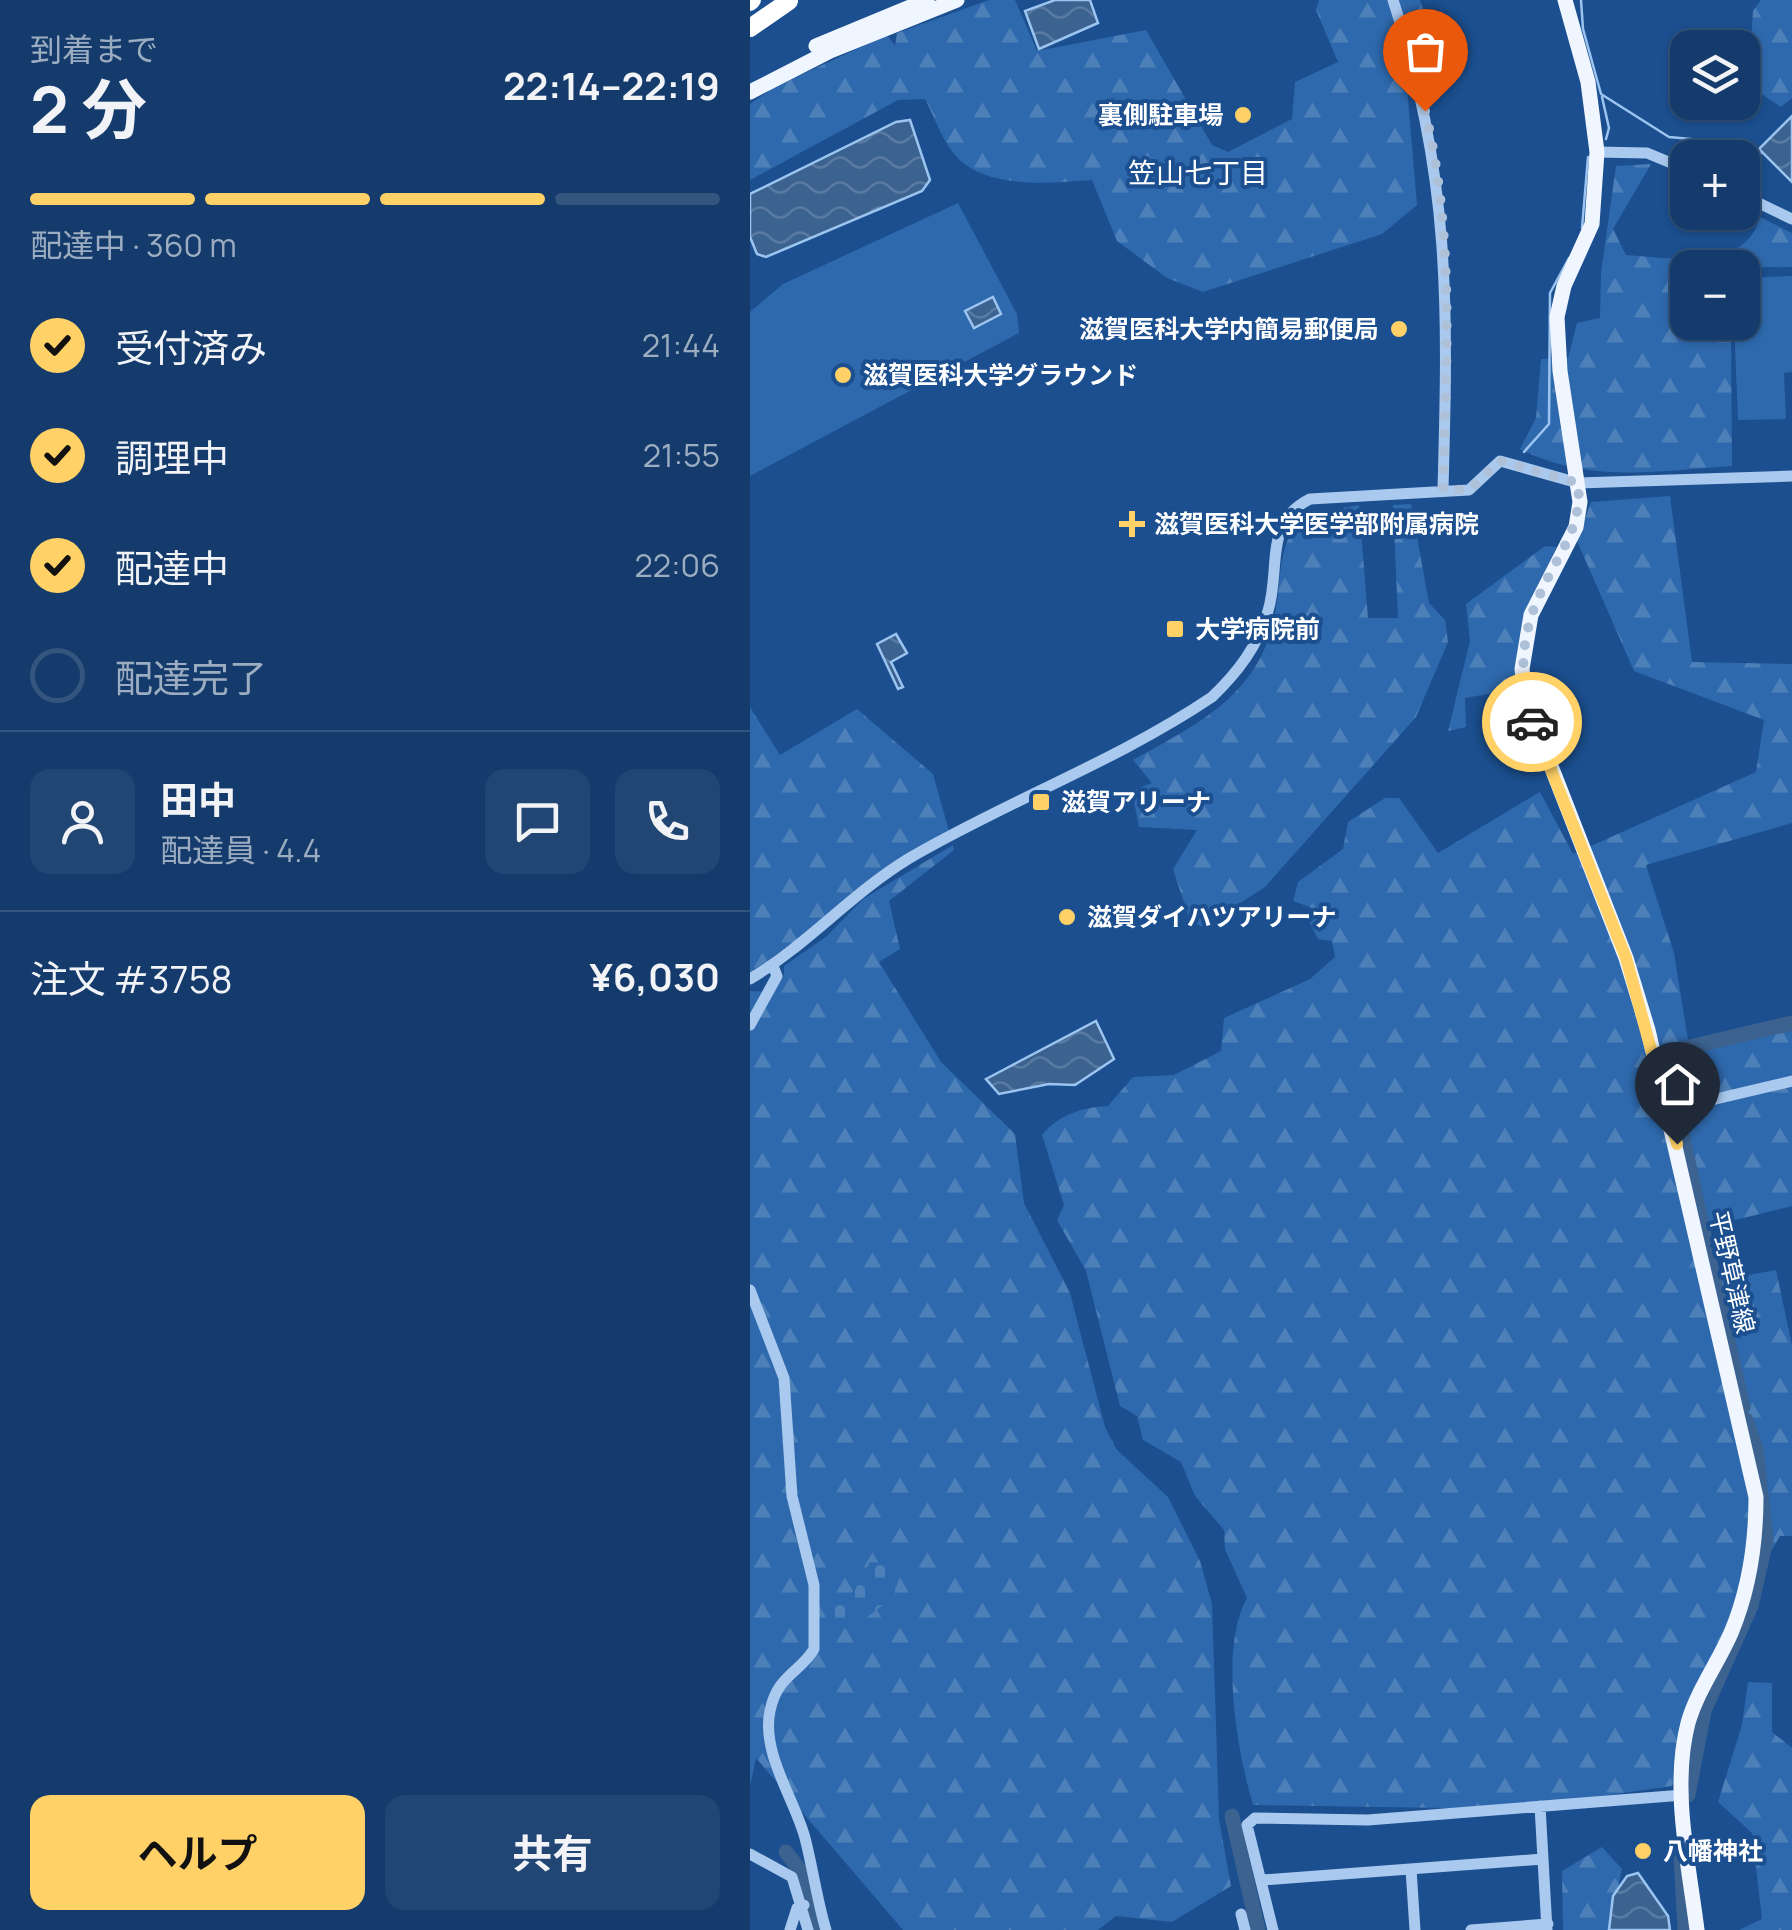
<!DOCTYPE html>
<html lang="ja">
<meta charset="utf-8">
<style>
body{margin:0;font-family:Manrope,"Noto Sans JP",sans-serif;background:#214673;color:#f1f3f6;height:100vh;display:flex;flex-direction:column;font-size:38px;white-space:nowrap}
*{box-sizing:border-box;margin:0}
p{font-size:32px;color:#9dadc1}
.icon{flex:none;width:55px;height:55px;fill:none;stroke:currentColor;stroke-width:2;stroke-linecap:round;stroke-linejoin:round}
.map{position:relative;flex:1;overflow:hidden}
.sheet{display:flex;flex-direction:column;background:#143b6b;width:750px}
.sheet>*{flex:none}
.controls{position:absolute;left:920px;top:30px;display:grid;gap:20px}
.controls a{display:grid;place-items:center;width:90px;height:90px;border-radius:20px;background:#143b6b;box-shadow:0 2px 8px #0004,0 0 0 2px #33557e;font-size:50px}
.pin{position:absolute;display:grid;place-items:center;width:85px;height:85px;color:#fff;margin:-102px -42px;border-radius:50% 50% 50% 0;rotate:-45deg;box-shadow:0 0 10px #0007}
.pin .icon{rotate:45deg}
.courier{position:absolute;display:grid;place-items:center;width:100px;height:100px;margin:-50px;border:8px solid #ffd166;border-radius:50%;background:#fff;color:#222;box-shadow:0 2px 12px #0007}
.overview em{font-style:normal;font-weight:700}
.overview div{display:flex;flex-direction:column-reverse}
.overview{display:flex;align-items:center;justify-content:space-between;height:170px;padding:0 30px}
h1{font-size:65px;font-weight:700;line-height:75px}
.bar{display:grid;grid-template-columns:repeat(4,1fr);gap:15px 10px;align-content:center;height:120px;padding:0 30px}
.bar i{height:12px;border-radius:8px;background:#33557e}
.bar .current{background:#ffd166}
.bar p{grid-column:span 4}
.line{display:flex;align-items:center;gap:25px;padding:0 30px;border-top:2px solid #33557e}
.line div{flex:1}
.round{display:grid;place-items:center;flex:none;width:105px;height:105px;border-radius:20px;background:#214673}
ol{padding:0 30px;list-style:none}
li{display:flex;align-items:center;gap:30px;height:110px}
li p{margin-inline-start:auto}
li .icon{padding:10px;border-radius:50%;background:#ffd166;color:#111;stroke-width:4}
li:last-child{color:#9dadc1}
li i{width:55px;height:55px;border:5px solid #33557e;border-radius:50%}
.primary-button{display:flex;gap:20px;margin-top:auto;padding:20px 30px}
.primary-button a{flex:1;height:115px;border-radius:20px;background:#ffd166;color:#111;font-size:40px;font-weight:700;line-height:115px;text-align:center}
.primary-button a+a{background:#214673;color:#f1f3f6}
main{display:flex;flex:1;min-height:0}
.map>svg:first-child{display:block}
</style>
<main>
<section class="sheet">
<div class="overview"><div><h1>2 分</h1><p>到着まで</p></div><em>22:14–22:19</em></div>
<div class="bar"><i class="current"></i><i class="current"></i><i class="current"></i><i></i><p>配達中 · 360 m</p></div>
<ol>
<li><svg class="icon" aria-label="check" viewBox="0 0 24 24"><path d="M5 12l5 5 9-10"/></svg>受付済み<p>21:44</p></li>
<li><svg class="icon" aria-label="check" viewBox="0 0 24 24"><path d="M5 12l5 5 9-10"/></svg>調理中<p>21:55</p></li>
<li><svg class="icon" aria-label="check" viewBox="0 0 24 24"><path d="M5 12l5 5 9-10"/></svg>配達中<p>22:06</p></li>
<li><i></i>配達完了</li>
</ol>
<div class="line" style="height:180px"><a class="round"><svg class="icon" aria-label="person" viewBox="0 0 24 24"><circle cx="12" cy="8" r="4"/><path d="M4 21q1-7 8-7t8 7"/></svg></a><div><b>田中</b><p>配達員 · 4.4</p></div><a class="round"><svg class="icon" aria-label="chat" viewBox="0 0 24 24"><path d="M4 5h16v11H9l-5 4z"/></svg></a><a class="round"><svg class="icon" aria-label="phone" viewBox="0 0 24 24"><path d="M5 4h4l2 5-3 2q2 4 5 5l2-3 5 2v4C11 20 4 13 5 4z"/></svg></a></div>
<div class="line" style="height:130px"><div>注文 #3758</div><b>¥6,030</b></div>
<div class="primary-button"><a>ヘルプ</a><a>共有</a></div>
</section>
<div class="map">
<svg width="1042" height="1930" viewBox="0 0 1042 1930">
<defs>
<pattern id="forest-firs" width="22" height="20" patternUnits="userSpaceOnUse" patternTransform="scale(2.5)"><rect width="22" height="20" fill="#2e69ad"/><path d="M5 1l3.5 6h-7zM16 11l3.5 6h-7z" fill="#4d80b9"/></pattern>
<pattern id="cemetery-stones" width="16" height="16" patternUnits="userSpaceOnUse" patternTransform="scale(2.5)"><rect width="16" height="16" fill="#2e69ad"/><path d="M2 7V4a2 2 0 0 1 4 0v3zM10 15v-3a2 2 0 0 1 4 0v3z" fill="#4d80b9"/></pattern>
<pattern id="water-waves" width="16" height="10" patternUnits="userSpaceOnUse" patternTransform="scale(2.5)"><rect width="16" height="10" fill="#3c6290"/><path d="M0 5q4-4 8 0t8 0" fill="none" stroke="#597aa1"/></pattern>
</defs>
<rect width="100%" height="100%" fill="#1b4f8f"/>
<path fill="url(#forest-firs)" d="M239,0H265L287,51L396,30L462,145L478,152L542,119L545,82L588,62L566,10L569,0H670L683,38L655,64L667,205L632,234L453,292L417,278L367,241L342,180C301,183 235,190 205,155C192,140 184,116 175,99L148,100L0,180V104L23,88L137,35L145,46L147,33Z
M1011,0H1042V98L1031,107L998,85L1003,11Z
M901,164L863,229L876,255C921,258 996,272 1010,217L1042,233V267L938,268V322L981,323L982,466C906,471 840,484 770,449L786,418L791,359L818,358L827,323L850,318L851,273L866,166Z
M920,496L942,662L1042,664V823L896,865L924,953L938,1040L1042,1017V1206L949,1229L960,1282L1026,1270L1042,1345V1536H1030C981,1616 951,1698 922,1786L762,1809L503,1805C487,1751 469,1648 497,1598L475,1549L474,1530L445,1496L431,1462L393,1440L387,1416L370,1406L336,1271L307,1220L314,1205L292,1135C308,1115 333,1107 358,1106L383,1077L424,1075L471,1051L474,1018L560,979L585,957L582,941L568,939L558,919L562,908L543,901L548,882L593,849L598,822L635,798H649L688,853L790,792L823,854L1006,772L1014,720L884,671L827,541L841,502Z
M661,504L679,603L695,620L698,642L666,717L515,887L453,927L440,921L423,869L447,830L389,827L382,791L402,783L383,760C446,725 508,696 524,619C533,576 525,558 549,516L609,505L618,618H648L643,505Z
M795,546L807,547C783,595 763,634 767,689L715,698L716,727L698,731L720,641L716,604Z
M0,707L30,755L107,709L183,774L199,831L0,973Z
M203,845L204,850L139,901L150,949L129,962L191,1062L265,1134L274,1203L320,1293L355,1427L367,1450L418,1497L450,1561L462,1604L469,1819L481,1886L422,1922L366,1916L348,1930H153L6,1758L0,1786V991L21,992L34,975V966L77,936L113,899Z
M998,1682L1022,1683V1732L1042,1748V1930H989L1012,1919L1002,1833L968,1802L992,1725Z
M852,1847L872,1869L859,1930H813L812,1871Z"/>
<path fill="url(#cemetery-stones)" d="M120,1562L135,1563L148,1580L145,1595L99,1632L81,1614L88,1596L104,1592Z"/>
<path fill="#2e69ad" d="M208,203L267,314L269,333L0,476V312L33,284Z
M1042,276V372L1034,373L1036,419L988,420L984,323L992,322L993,278Z"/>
<path fill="url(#water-waves)" stroke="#9cc4f0" stroke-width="2.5" d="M305,0H340L348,23L289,49L275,11Z
M1042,116V182L1009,149Z
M160,120L180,180L172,191L16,257L7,254L0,237V194L146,122Z
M243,297L251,314L224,328L215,311Z
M146,634L157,653L141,662L153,687L148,689L127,644Z
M346,1021L364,1059L325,1085L299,1084L249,1094L236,1079Z
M888,1873L918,1916L920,1930H859L863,1896L877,1876Z"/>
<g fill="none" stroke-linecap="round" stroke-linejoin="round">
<path stroke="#9cc4f0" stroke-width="2.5" d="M831,0L833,29L851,94L919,137L941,139L961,158
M852,97L859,128L856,139
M992,169L1012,152
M832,228L838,157
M774,452L799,424L800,293L819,258"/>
<path stroke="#3c6290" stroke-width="15" d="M924,1101L916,1067L931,1049L1042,1023
M928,1115L955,1240
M958,1254L993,1407
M938,1795L954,1711L1001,1606L1016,1541L1006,1449L996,1420
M482,1816L508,1930
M36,1852L49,1869L66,1930
M931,1857L935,1930"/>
<path stroke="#a9c9ee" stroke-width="11" d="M643,0C701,174 698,309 693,489
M847,152L897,153L938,170
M992,195L1042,219
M0,979C57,945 101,894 158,859C257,801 367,761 462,697C488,672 508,646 518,611C531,569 513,522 560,499L719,490L750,461L828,483L1042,476
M0,1025L27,976L23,966
M919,1110L1042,1081
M0,1290L34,1378L42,1496L64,1585V1649C51,1672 27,1675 20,1711C11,1753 45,1800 55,1838C63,1869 67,1900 76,1930
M790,1806L797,1930
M0,1854L42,1877L58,1930
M661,1869L665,1930
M513,1880L793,1859
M491,1914L495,1930
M40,1930L47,1908L54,1905
M523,1930L497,1825L505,1818L618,1820L933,1795
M721,1930L798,1924"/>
<path stroke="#f0f6ff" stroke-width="15" d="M815,0L838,82L847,152L842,224L814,286L807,317L810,371L830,502L826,527L781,615L772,669L776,702L876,958L898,1030L1006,1497C1006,1543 999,1590 981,1633C968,1663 947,1691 938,1723C921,1788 939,1865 947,1930
M66,46L177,0
M0,92L80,51L207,0"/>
<path stroke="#fff" stroke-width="18" d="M0,2L2,0
M0,28L39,1"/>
</g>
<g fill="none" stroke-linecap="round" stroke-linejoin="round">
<path stroke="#afc1d8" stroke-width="10" stroke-dasharray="0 18" d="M675,111C705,235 696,363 693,489L719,490L750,461L828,483C833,527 808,554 791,592C771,633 768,679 782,722"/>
<path stroke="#ffd166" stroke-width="12" d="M782,722L876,958L927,1144"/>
</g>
<g fill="#ffd166" stroke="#1b4f8f" stroke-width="4">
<circle cx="493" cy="115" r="10"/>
<circle cx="649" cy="329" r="10"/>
<circle cx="93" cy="375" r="10"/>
<path d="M377 509h10v10h10v10h-10v10h-10v-10h-10v-10h10z"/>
<rect x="415" y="619" width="20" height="20" rx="5"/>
<rect x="281" y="792" width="20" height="20" rx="5"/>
<circle cx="317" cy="917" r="10"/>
<circle cx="893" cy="1851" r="10"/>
</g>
<g text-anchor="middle" stroke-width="8" stroke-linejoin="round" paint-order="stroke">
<g font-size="25" font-weight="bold" fill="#fff" stroke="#1b4f8f" text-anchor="start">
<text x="473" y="124" text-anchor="end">裏側駐車場</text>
<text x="629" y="338" text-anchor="end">滋賀医科大学内簡易郵便局</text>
<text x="113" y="384">滋賀医科大学グラウンド</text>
<text x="404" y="533">滋賀医科大学医学部附属病院</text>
<text x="445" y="638">大学病院前</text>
<text x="311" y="811">滋賀アリーナ</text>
<text x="337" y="926">滋賀ダイハツアリーナ</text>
<text x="913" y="1860">八幡神社</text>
</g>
<g font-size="25" fill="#fff" stroke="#1b4f8f">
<text transform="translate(982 1272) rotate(77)" y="9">平野草津線</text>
</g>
<g font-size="28" fill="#fff" stroke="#1b4f8f">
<text x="448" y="183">笠山七丁目</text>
</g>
</g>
</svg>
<div class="controls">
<a><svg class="icon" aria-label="layers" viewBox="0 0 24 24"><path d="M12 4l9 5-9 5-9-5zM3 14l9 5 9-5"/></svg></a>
<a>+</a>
<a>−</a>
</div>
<div class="pin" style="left:675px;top:111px;background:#ea580c"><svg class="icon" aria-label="bag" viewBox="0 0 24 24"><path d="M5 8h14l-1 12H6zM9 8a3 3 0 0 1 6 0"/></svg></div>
<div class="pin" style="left:927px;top:1144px;background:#1f2937"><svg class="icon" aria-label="home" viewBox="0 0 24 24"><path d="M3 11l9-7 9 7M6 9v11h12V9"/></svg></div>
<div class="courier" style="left:782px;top:722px"><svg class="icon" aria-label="car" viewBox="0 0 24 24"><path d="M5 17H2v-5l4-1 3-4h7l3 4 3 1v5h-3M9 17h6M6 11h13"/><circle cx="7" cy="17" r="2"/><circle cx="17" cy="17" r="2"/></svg></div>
</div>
</main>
